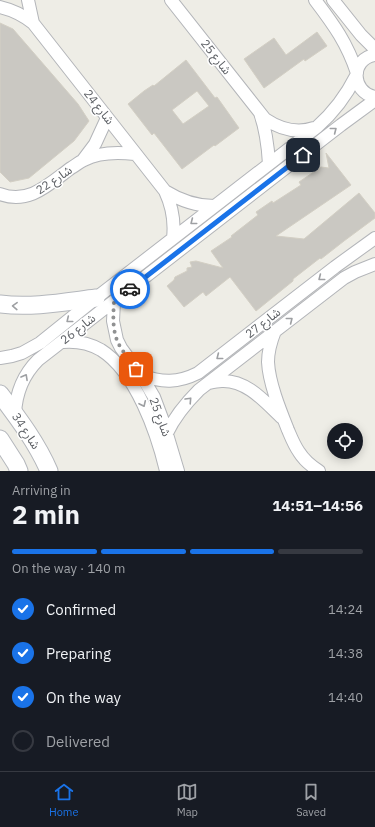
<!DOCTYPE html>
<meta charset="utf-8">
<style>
body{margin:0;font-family:"IBM Plex Sans","Noto Sans Arabic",sans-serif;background:#242831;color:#f1f3f6;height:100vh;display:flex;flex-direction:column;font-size:15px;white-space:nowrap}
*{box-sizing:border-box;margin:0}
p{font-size:13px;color:#9ea1a6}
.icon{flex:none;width:22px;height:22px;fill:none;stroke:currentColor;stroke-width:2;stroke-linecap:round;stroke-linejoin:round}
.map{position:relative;height:471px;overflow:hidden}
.details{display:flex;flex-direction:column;background:#171b24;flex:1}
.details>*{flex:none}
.controls{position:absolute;left:327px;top:423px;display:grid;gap:8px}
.controls a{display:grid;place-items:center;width:36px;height:36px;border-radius:50%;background:#171b24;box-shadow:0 2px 10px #0003;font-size:20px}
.pin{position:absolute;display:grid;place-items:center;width:34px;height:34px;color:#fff;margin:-17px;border-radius:8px;box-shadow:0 2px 6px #0006}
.courier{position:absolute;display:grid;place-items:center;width:40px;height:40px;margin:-20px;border:3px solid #1a73e8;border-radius:50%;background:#fff;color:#222;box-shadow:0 1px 5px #0007}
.headline em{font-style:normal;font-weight:700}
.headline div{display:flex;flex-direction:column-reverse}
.headline{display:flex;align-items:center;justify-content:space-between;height:68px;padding:0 12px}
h1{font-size:26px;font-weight:700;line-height:30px}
.bar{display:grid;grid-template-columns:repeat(4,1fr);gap:6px 4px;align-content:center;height:48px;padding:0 12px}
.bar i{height:5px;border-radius:3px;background:#363941}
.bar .active{background:#1a73e8}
.bar p{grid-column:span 4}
ol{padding:0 12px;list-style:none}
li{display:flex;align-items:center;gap:12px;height:44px}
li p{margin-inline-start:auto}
li .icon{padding:4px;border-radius:50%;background:#1a73e8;color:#fff;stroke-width:4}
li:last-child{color:#9ea1a6}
li i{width:22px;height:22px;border:2px solid #363941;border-radius:50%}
.dock{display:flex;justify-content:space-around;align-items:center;height:56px;border-top:1px solid #363941;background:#171b24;font-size:11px;color:#9ea1a6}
.dock a{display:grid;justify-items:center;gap:2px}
.dock .active{color:#1a73e8}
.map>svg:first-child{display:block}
</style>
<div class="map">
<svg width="375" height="471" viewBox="0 0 375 471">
<rect width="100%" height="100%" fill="#eeede6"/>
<path fill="#cac8c2" stroke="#d3cfc4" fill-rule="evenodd" d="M0,23L13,29L78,104L89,121L74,141L29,178L10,182L0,172Z
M317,32L327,46L305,61L304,59L264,88L244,59L274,38L286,55Z
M186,60L215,98L217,97L239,128L215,146L214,145L182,169L154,133L152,135L128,104L144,91L153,85L154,86ZM197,91L209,106L183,124L172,110Z
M326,153L351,185L276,236L304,239L359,193L375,213V218L344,241L321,259L320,258L293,279V281L256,311L230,277L206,296L203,292L184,307L167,286L174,280L175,277L187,271V268L192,267L190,262L196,261L223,268L211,251L232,237L231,236L258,215L256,212L272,201L273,203L301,185L299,182L321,167L329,168Z"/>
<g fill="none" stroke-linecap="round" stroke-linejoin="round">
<defs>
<path id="street" d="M28,0L33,23
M171,0L265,119C280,129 296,134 314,128
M315,0C334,25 347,43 357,73
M333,0L361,35L375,49
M0,7C13,10 23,15 33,23L165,191C172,206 175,221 173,238
M375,55C350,59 351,92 375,97
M260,113C266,130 268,146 269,164
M83,160L95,144L107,118
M165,191C181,201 196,206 214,206
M0,194C29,205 49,184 71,168C75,166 79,162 84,160C99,152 118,152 135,154
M114,302L113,321L117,340L121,348L141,375L154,397L163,421L178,471
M275,331C271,341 268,351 268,362C269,383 280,410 288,430C291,437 294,445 299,452C304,460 311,466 319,471
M63,342C76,341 89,343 101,350C136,372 157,433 166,471
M0,358L12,356L22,353L40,343L96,298L317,127C334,112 346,96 356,76
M141,375C162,383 178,383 198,373L335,267L375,238
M209,383C213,382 218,381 222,381C247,380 265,402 282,418
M15,414C16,392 23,375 38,360L341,125L375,100
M167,433C175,416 186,403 199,390L344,278L355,272L375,264"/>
<path id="secondary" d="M0,304C32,308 64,302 96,298
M0,394C18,418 37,443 49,471
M0,439L16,464L19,471"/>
</defs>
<use href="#street" stroke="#b3b5b9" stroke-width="14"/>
<use href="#secondary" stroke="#b4b7bc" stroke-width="19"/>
<use href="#street" stroke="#fff" stroke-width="12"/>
<use href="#secondary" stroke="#fff" stroke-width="17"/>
</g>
<defs><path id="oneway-chevron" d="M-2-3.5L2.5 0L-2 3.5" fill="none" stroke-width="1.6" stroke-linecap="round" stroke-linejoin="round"/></defs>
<g stroke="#9ea0a3">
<use href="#oneway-chevron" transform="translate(334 130) rotate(-38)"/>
<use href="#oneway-chevron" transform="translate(193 222) rotate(142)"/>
<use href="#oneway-chevron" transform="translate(321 278) rotate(142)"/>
<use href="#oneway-chevron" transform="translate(15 306) rotate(-178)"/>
<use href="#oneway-chevron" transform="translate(69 320) rotate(141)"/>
<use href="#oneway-chevron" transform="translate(290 320) rotate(-38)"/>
<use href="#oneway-chevron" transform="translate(219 357) rotate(142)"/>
<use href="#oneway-chevron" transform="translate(25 377) rotate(-61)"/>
<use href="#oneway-chevron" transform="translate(189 400) rotate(-47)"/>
<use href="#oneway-chevron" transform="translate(143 404) rotate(65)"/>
</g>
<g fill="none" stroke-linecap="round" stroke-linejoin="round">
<path stroke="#909192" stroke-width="4" stroke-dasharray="0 7.2" d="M130,289L114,302C113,318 112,334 121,348C126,356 131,362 136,369"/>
<path stroke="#1a73e8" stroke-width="5" d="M130,289L303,155"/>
</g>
<g text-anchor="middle" stroke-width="3" stroke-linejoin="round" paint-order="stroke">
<g font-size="12" fill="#5d6065" stroke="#fff">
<text transform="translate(216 57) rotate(52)" y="4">شارع 25</text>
<text transform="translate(99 107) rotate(52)" y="4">شارع 24</text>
<text transform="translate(54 180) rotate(-34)" y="4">شارع 22</text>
<text transform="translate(263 323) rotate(-38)" y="4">شارع 27</text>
<text transform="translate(78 329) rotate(-38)" y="4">شارع 26</text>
<text transform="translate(160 417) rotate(70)" y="4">شارع 25</text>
<text transform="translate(26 431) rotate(57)" y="4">شارع 34</text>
</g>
</g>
</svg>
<div class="controls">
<a><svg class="icon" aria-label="locate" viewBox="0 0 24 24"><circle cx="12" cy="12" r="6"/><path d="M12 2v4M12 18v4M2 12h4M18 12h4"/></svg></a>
</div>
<div class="pin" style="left:136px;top:369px;background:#ea580c"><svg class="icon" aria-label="bag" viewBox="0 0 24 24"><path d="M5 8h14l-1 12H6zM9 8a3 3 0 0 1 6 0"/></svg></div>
<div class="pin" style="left:303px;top:155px;background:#1f2937"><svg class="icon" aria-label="home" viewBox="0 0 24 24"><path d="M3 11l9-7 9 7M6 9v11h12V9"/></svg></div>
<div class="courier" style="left:130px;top:289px"><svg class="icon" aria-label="car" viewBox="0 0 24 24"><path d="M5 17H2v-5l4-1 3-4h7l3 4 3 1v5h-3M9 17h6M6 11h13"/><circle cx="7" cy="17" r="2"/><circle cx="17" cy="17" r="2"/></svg></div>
</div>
<section class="details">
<div class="headline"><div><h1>2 min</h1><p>Arriving in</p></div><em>14:51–14:56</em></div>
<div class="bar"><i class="active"></i><i class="active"></i><i class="active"></i><i></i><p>On the way · 140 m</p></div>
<ol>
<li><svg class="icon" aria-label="check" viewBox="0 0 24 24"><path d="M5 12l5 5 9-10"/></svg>Confirmed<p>14:24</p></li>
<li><svg class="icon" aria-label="check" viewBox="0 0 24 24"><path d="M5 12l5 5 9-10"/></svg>Preparing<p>14:38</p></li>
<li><svg class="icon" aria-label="check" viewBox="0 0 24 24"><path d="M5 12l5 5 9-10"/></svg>On the way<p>14:40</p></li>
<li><i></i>Delivered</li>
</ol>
</section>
<nav class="dock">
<a class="active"><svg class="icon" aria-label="home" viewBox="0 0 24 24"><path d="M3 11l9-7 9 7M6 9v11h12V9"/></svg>Home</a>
<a><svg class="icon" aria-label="map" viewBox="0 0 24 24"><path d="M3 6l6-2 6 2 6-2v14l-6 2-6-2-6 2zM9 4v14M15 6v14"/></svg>Map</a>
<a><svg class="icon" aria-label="saved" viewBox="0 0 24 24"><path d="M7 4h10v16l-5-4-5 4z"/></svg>Saved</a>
</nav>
